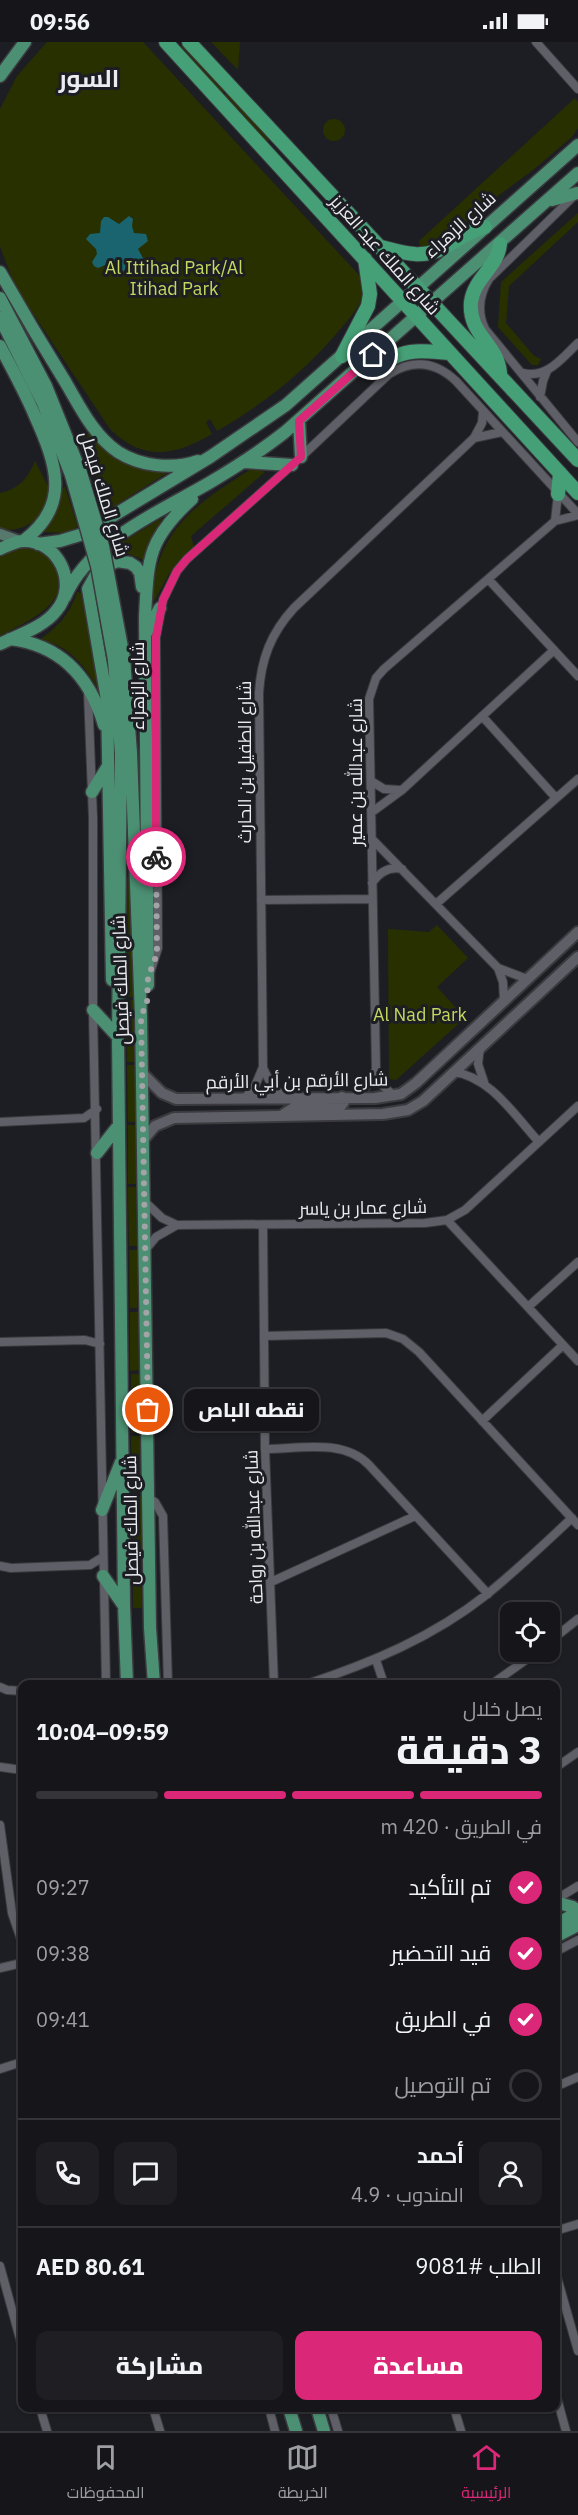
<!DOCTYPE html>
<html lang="ar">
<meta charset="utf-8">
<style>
body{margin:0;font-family:"IBM Plex Sans",Cairo,sans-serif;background:#1f1f23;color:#f1f3f6;direction:rtl;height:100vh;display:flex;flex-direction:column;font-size:22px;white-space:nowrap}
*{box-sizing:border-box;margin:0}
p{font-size:20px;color:#9e9fa2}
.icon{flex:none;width:33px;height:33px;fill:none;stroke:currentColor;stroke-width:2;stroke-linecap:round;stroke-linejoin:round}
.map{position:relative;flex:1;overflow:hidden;direction:ltr}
.drawer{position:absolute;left:18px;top:1638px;width:542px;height:732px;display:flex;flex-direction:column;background:#16161a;border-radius:12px;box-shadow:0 2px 4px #0004,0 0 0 2px #353539;direction:rtl}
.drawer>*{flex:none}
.buttons{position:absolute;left:500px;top:1560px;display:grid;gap:12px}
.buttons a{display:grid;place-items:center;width:60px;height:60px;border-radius:12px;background:#16161a;box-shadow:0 2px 4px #0004,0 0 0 2px #353539;font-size:30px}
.pin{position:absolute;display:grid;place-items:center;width:51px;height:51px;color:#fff;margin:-26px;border:3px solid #fff;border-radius:50%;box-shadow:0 2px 6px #0007}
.courier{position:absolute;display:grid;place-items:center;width:60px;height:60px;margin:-30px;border:4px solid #db2777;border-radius:50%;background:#fff;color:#222;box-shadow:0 2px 8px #0007}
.bubble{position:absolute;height:42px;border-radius:12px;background:#16161a;box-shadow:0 2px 4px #0004,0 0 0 2px #353539;font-size:20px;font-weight:800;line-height:42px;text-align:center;direction:rtl}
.summary em{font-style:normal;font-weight:800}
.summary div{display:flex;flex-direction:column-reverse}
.summary{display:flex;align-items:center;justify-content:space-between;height:102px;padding:0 18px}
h1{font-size:39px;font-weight:800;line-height:45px}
.bar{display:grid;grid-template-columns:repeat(4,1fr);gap:9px 6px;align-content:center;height:72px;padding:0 18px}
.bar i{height:8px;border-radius:4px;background:#353539}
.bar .selected{background:#db2777}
.bar p{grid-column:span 4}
.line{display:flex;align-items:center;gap:15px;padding:0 18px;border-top:2px solid #353539}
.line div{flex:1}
.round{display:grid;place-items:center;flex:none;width:63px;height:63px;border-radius:12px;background:#1f1f23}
ol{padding:0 18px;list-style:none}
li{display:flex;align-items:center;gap:18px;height:66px}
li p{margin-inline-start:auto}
li .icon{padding:6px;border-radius:50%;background:#db2777;color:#fff;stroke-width:4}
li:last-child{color:#9e9fa2}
li i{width:33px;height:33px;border:3px solid #353539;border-radius:50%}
.action{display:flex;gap:12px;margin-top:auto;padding:12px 18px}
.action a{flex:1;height:69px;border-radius:12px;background:#db2777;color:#fff;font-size:24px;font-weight:800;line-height:69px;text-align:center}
.action a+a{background:#1f1f23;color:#f1f3f6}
.status{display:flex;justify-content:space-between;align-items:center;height:42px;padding:0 30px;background:#16161a;direction:ltr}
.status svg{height:16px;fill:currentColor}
.tab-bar{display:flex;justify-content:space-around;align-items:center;height:84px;border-top:2px solid #353539;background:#16161a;font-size:16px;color:#9e9fa2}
.tab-bar a{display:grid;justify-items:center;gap:3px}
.tab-bar .selected{color:#db2777}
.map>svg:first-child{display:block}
</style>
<div class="status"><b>09:56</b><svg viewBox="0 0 49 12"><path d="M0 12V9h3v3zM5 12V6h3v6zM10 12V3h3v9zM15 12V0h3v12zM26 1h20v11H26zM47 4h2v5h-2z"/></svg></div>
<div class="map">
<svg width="578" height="2389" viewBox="0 0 578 2389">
<rect width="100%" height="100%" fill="#1d1e23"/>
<path fill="#293000" d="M47,0H143L358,232C363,240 364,248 361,258C357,268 349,277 342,285C308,327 264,362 217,389L210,377L206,380L212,392C174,414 144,420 110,387L22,255L10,231L0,204V67L17,34Z
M211,0H240L238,28L212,1Z
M183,2L225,48L221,52L179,6Z
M227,50L270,97L266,101L223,54Z
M575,56L578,60V86L572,95L533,128L487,162L442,201L420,207L419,199Z
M323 88a11 11 0 1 1 22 0a11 11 0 1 1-22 0Z
M578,171V180L509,244L506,281L534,314L541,317L538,323H532L498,285L501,240Z
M85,391H91C118,413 130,428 167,431L108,468L83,399Z
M35,419L49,446C52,473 25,492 0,487V451C19,447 28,436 35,419Z
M253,426L265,430L191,494L194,506L169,532L152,563C154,488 196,462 253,426Z
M65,445L78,485L64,491L43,490L57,470L62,446Z
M162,476L144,518L129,512L118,513L114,505Z
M23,506C37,507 48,512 55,525C74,562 25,580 0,594V514L10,509Z
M77,550L81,551L100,650C86,625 69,602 39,598C57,586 71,571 77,550Z
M127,835H130L132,893H125Z
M437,883L468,916L437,945L465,976L396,1038L389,1037L388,887L429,890Z
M125,896H132L134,955H125Z
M126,958H134L135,1020H127Z
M127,1023H135L136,1080H128Z
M128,1083H136V1142H128Z
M128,1145H136L137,1204H129Z
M129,1208H138L137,1266H130Z
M130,1270H138L139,1328L130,1329Z
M131,1332H139V1390L131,1391Z
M131,1394H140L141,1450H132Z
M132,1454H141V1509H133Z
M133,1513H141L142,1566H133Z"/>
<path fill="#19646f" d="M129,174L133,177L132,184L134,191L146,192L148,199L138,207L143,216L141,224L127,222L123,232L117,235L108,222L98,226L94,224L92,220L97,212L96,207L86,197L90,192L100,191L101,179L104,175H108L119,182Z"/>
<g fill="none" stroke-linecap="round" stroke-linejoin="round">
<defs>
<path id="minor" d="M536,0L578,47
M575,153L489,237C479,253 477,270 485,287L578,400
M523,331C547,337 562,316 578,301
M540,355L543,339L547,329
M474,396L502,390
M301,415L389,332C413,317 435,319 456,339L578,472
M555,479L558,452
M489,538L578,634
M88,651L93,776V968L106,1642
M482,674L556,756
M371,739L384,747L400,748
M372,770L402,748L554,608
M372,797L498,926L527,937
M372,841C379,831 389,824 402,827
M261,858L372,857
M436,862L578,737
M498,926L503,940L504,958
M150,931L158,906L156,595L163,558L177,529L187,517L292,423
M480,1005L478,1022L484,1040
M263,1026L272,1044L284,1055
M453,1030C490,1034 515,1074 539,1100
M394,1054L382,1043L376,1027L369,657L376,636L384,627L555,479L578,473
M245,1056L255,1044L263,1025L259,651C261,617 271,591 294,566L474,396L482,381L483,370
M354,1056L369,1042L376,1027
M0,1080L84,1076L97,1067
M145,1160L162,1176L177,1183
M447,1178L578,1319
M263,1183L265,1407L274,1642
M146,1207L156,1195L177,1183L425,1181L447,1178L465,1168L578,1064
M528,1265L578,1220
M264,1294L386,1291L403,1297L419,1310L578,1483
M0,1300L85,1298L100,1302
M482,1379L563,1303
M265,1407C299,1407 343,1396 369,1423L488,1552
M148,1456L155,1460L163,1474L168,1642
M0,1524L11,1526L90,1523L103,1515
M271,1540L415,1474
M549,1600L578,1577
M376,1618L384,1642
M307,1642C371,1621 433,1595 486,1553C516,1529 544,1502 572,1476
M492,1642L537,1610
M0,1645L7,1648L22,1649
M0,1725L22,1728
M555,1726L578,1710
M0,1783L12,1871L22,1900
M555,1858L578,1844
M555,1910L578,1898
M0,1926L22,1921
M0,2027L22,2020
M555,2045L578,2035
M555,2189L578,2182
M0,2224L22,2304
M555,2228L578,2309
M555,2349L566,2389
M40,2366L47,2389
M153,2366L160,2389
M269,2366L275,2389
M331,2366L338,2389
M454,2366L461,2389"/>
<path id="tertiary" d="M142,1031L162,1051L176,1057L375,1056L401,1052L416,1041L578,890
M284,1072L295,1065L341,1064L344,1060L342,1055
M143,1098L155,1084L174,1076L383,1072L408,1068L423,1059L578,915"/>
<path id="secondary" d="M0,492L22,500"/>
<path id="primary" d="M0,34L25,0
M552,158L577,151
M0,230C21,267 43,304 66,341C80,365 94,394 118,410C140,424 172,428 198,419
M0,256L46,344L81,431
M0,276L43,361L71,433
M0,304C12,327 25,350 35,374C56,421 72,463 23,499
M299,379L301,415
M244,420L292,423
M38,502L60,499L83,492L210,415L286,363L578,103
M0,507C7,504 14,500 22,499C59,497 79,543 56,569C44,585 18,593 0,602
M65,555C89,499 159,470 209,441C236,425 261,409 285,390L578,131
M146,591L160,566
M10,597C61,603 90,635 104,683
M124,616L131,711L141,974L150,1586L154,1642
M114,618L121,712L118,995L124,1564L127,1642
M92,750L108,724
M112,938L107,658L88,547L98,529L117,519L130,521L136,525L140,531L142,545
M148,943L145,575C148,517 147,498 192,457
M93,968L118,995
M97,1111L119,1083
M102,1468L121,1420
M103,1534L124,1564
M555,1860L573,1865
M555,1886L557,1882L578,1870
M555,1895L578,1883
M289,2366L296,2389
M317,2366L324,2389"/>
<path id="trunk" d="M166,0L578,451
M189,0L578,418
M500,202C498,225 474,236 471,260C468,293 498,302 500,331
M381,205C406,212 427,218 450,202C462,195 472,188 485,185
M342,314L368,264L370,252L365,217
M358,327C377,331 385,317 402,312C417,307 434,310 450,311
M558,452L560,431"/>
</defs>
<use href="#minor" stroke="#3a3a3f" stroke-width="10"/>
<use href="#tertiary" stroke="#3a3a3f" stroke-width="14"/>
<use href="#secondary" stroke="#3a3a3f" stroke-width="14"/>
<use href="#primary" stroke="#3a3a3f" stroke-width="15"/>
<use href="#trunk" stroke="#3a3a3f" stroke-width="16"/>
<use href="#minor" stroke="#5f6067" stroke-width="8"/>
<use href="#tertiary" stroke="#5f6067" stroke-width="10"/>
<use href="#secondary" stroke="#56786d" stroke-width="10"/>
<use href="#primary" stroke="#4c9073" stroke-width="12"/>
<use href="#trunk" stroke="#46a077" stroke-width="14"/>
<defs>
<path id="primary-bridge" d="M81,431L103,504L124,616
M71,433L97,524L114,618"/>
</defs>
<use href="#primary-bridge" stroke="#3a3a3f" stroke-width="15" stroke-linecap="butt"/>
<use href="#primary-bridge" stroke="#4c9073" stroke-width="12"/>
</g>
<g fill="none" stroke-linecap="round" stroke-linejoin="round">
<path stroke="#a4a4a8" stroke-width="6" stroke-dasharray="0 10.8" d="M148,1368L141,974L147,961L148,935L157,912L156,815"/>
<path stroke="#db2777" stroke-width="8" d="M156,815V595L163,558L177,529L187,517L301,415L299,379L373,313"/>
</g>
<g text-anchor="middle" stroke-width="6" stroke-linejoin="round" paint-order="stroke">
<g font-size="18" fill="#ececf0" stroke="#1d1e23">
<text transform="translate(460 183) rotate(-42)" y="6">شارع الزهراء</text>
<text transform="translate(385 213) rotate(48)" y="6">شارع الملك عبد العزيز</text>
<text transform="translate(104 452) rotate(73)" y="6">شارع الملك فيصل</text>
<text transform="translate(138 644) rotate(-90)" y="6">شارع الزهراء</text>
<text transform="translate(245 720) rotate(-90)" y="6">شارع الطفيل بن الحارث</text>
<text transform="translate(356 730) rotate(-90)" y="6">شارع عبدالله بن عمير</text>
<text transform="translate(121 938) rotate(-92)" y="6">شارع الملك فيصل</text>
<text transform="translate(297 1039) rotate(-1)" y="6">شارع الأرقم بن أبي الأرقم</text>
<text transform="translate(363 1166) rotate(-1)" y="6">شارع عمار بن ياسر</text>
<text transform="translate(131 1478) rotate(-91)" y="6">شارع الملك فيصل</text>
<text transform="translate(254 1485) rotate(-92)" y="6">شارع عبدالله بن رواحة</text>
</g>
<g font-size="18" fill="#c3d95f" stroke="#1d1e23">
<text x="174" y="232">Al Ittihad Park/Al<tspan x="174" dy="21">Itihad Park</tspan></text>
<text x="420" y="979">Al Nad Park</text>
</g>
<g font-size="24" font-weight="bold" fill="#ececf0" stroke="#1d1e23">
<text x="89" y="45">السور</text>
</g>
</g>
</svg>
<div class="buttons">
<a><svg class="icon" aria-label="locate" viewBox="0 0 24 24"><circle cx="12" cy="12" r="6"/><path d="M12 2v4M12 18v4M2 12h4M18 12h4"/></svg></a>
</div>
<div class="pin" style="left:148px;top:1368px;background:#ea580c"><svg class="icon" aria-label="bag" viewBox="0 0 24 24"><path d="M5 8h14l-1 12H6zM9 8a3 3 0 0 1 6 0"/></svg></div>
<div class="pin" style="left:373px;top:313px;background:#1f2937"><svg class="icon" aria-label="home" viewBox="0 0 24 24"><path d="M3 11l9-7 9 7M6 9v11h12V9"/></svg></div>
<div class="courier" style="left:156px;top:815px"><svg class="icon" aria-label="bike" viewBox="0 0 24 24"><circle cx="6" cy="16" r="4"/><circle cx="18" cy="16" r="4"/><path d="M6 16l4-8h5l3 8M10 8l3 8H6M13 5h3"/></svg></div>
<div class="bubble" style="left:184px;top:1347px;width:135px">نقطه الباص</div>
<section class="drawer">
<div class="summary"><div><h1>3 دقيقة</h1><p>يصل خلال</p></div><em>09:59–10:04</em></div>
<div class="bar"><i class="selected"></i><i class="selected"></i><i class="selected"></i><i></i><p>في الطريق · 420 m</p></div>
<ol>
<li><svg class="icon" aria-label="check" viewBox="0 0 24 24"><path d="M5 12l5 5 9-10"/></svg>تم التأكيد<p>09:27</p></li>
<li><svg class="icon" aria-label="check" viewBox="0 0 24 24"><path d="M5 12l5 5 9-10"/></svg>قيد التحضير<p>09:38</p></li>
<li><svg class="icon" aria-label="check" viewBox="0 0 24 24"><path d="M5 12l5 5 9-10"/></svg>في الطريق<p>09:41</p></li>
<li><i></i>تم التوصيل</li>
</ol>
<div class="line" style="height:108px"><a class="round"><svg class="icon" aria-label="person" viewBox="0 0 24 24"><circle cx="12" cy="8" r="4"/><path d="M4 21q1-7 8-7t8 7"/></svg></a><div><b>أحمد</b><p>المندوب · 4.9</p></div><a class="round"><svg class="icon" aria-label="chat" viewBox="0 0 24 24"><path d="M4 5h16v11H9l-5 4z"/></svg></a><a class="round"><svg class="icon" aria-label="phone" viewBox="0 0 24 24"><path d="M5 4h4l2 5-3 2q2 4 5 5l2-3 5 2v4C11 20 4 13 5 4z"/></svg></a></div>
<div class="line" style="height:78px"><div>الطلب #9081</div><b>AED 80.61</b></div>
<div class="action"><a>مساعدة</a><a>مشاركة</a></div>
</section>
</div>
<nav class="tab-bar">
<a class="selected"><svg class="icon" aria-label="home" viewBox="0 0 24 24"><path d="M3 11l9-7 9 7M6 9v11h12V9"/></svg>الرئيسية</a>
<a><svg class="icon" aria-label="map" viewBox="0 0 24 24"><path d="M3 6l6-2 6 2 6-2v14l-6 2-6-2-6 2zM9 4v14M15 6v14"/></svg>الخريطة</a>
<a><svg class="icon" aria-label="saved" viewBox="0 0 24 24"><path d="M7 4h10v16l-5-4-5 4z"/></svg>المحفوظات</a>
</nav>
